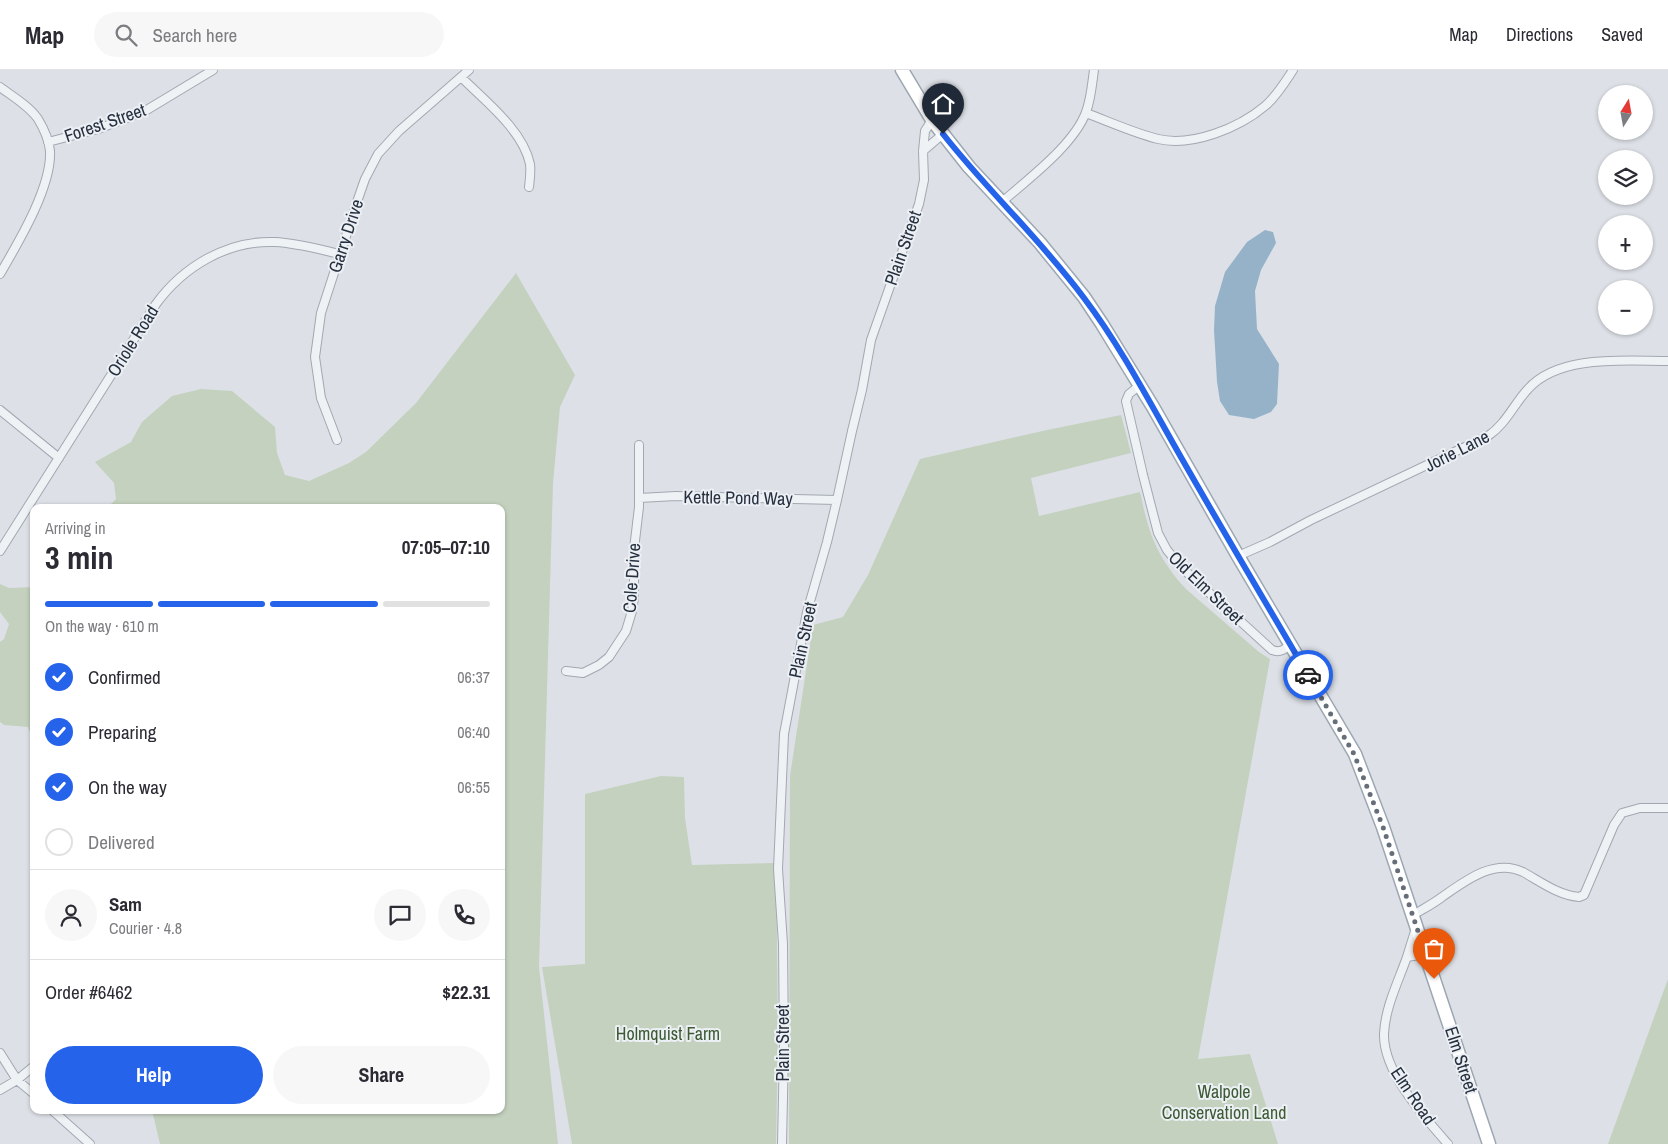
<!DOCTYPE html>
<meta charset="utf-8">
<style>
body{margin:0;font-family:"Archivo Narrow",sans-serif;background:#f7f7f7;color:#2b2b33;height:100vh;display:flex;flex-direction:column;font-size:19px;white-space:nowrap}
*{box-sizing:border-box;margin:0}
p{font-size:16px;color:#7c7c81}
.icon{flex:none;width:28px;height:28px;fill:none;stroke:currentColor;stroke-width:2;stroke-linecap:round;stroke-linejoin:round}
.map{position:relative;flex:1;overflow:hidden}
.details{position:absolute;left:30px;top:434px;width:475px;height:610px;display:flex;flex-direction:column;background:#fff;border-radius:10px;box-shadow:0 1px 4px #0004}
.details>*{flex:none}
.needle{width:32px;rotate:11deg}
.tools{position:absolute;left:1598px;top:15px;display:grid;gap:10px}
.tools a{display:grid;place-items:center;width:55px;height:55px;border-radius:50%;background:#fff;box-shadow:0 1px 4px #0004;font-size:25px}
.pin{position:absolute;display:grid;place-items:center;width:42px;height:42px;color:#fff;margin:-51px -21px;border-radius:50% 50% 50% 0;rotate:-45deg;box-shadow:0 0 5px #0007}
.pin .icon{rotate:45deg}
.courier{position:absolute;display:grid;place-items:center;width:50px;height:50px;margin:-25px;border:4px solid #2563eb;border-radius:50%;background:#fff;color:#222;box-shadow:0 1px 6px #0007}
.overview em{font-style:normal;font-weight:700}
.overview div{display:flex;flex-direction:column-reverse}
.overview{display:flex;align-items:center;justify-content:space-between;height:85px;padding:0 15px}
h1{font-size:32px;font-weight:700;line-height:38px}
.bar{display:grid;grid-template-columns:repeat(4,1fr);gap:8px 5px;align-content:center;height:60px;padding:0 15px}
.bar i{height:6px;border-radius:4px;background:#e1e1e2}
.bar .selected{background:#2563eb}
.bar p{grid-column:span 4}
.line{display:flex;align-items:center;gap:12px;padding:0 15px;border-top:1px solid #e1e1e2}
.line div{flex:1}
.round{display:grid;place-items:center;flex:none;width:52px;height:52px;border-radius:26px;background:#f7f7f7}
ol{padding:0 15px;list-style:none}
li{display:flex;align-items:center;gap:15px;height:55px}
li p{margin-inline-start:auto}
li .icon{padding:5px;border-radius:50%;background:#2563eb;color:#fff;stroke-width:4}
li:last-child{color:#7c7c81}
li i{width:28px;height:28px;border:2px solid #e1e1e2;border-radius:50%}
.primary-button{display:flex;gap:10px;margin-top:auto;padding:10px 15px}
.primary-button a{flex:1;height:58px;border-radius:30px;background:#2563eb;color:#fff;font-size:20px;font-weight:700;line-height:58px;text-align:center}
.primary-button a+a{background:#f7f7f7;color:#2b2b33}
header{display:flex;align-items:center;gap:30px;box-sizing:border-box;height:70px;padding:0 25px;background:#fff;border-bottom:1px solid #e1e1e2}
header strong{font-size:24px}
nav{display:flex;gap:28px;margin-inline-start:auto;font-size:18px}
.search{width:350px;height:45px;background:#f7f7f7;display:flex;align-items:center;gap:12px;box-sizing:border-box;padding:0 18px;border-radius:28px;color:#7c7c81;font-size:19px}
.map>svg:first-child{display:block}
</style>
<header>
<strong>Map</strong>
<div class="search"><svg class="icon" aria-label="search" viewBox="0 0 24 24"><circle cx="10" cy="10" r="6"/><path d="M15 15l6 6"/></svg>Search here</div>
<nav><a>Map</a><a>Directions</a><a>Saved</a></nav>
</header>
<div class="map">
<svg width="1668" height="1074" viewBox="0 0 1668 1074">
<rect width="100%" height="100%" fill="#dde1e7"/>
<path fill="#c4d1be" d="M516,203L575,305L560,337L553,413L539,897L558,1074H160L152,1040H501V438L108,437L116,429L114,413L95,392L131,372L142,352L172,326L201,319L232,321L275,357L277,383L285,405L309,411L349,393L366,382L416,333Z
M1121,345L1131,383L1031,408L1039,446L1140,422C1149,464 1156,486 1186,519L1259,582L1270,589L1198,989L1250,984L1278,1074H789L790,706L813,555L843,547L868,505L920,389L1047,360Z
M0,514L9,518L34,517V675L28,657L4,655L0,652V572L4,569L9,554L0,542Z
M661,706L684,707L685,748L692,795L776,793L778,964L776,1074H572L542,897L585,894V724Z
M1668,909V1074H1608Z"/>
<path fill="#96b2c9" d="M1265,160L1273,162L1276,173L1261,200L1255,221L1257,259L1279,294L1277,334L1271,342L1254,349L1229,345L1220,331L1217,312L1214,260L1215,236L1225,202L1247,172Z"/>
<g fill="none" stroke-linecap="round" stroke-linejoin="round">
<defs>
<path id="street" d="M461,7C484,30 523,60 530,94C531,102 530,109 529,117
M0,17C12,26 29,36 38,49C44,59 49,70 50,81C52,117 18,173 0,204
M1086,43C1110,52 1134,63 1158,69C1192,77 1239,58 1265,36C1276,27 1285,12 1293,0
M48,72L98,59L145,41L213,0
M923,81L943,64
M1002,132C1028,109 1074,75 1086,42C1091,29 1092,14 1094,0
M1140,315L1129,324L1126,331L1143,405L1158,463L1167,480L1181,497L1272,580C1280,583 1284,580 1291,574
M0,340L59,388
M337,370L321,328L315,287L321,243L358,129L365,109L378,84L399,61L469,0
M639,428L676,426L837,430
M0,481L156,234C183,197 227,170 275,172C297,173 318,179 340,184
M1238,486L1270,472L1311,450L1488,366C1506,354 1514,334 1528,319C1559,284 1626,291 1668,291
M566,601L583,603L599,595L609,587L626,561L632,541L634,528V479L639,437V375
M1413,845C1423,839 1433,834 1442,827C1465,811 1494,788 1523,802C1541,812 1558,825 1579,827L1584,825L1614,755L1622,743L1640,738H1668
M1425,884L1407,887C1398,912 1385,938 1384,964C1383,1002 1424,1047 1448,1074
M1407,887L1416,858
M0,983L17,1010L34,1024
M0,1020L17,1010L34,996
M52,1040L90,1074
M782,1074L784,979L783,874L778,799L784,664L807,542L827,472L837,430L852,361L862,320L871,270L919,134L924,110L923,81L925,61L932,50"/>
<path id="primary" d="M902,0L932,50L943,64L969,97L1040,173L1084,227L1102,254L1153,337L1238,486L1355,684L1383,757L1489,1074"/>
</defs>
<use href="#street" stroke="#a2a8b1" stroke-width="10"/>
<use href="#primary" stroke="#9ca7b3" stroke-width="15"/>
<use href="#street" stroke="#eff2f5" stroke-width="8"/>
<use href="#primary" stroke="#fff" stroke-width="12"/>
</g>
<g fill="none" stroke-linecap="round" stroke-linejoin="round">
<path stroke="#666e79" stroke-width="5" stroke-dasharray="0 9" d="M1308,605L1354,684L1383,757L1434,909"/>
<path stroke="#2563eb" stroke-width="6" d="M943,64C988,121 1041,170 1084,228C1122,278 1151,335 1182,389C1223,461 1266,533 1308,605"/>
</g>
<g text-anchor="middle" stroke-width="4" stroke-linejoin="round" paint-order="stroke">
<g font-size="18" fill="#26303e" stroke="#ecf0f5">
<text transform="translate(105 53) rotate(-19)" y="6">Forest Street</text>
<text transform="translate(346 166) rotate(-72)" y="6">Garry Drive</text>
<text transform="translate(903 178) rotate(-71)" y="6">Plain Street</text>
<text transform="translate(133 271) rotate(-58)" y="6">Oriole Road</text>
<text transform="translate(1457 381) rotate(-27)" y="6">Jorie Lane</text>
<text transform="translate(738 428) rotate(1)" y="6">Kettle Pond Way</text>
<text transform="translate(632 508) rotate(-86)" y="6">Cole Drive</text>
<text transform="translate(1206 518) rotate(44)" y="6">Old Elm Street</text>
<text transform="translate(803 570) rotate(-78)" y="6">Plain Street</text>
<text transform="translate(783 973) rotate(-90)" y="6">Plain Street</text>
<text transform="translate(1461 990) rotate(72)" y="6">Elm Street</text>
<text transform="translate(1413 1026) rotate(56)" y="6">Elm Road</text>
</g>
<g font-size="18" fill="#3d5a33" stroke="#ecf0f5">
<text x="668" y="970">Holmquist Farm</text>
<text x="1224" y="1028">Walpole<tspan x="1224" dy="21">Conservation Land</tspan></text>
</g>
</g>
</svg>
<div class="tools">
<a><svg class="needle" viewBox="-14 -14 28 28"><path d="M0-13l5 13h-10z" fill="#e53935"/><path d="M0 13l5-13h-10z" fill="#7c7c81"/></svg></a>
<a><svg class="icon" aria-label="layers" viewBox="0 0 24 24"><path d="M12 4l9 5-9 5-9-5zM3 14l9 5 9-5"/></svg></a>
<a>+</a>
<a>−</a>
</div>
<div class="pin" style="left:1434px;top:909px;background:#ea580c"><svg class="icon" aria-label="bag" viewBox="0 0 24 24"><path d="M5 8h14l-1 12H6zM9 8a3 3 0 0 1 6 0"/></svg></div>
<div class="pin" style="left:943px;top:64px;background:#1f2937"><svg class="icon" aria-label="home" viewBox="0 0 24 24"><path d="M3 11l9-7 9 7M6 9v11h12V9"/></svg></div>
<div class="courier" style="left:1308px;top:605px"><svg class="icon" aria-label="car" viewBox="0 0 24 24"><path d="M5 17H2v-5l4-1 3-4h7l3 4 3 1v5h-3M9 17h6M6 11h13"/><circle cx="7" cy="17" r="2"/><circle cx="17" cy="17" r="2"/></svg></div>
<section class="details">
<div class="overview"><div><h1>3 min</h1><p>Arriving in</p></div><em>07:05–07:10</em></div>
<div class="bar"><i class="selected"></i><i class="selected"></i><i class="selected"></i><i></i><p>On the way · 610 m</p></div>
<ol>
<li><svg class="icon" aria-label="check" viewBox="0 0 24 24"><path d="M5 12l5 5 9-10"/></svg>Confirmed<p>06:37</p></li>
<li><svg class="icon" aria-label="check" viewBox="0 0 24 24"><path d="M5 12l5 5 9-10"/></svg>Preparing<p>06:40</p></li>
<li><svg class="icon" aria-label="check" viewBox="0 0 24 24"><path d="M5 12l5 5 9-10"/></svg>On the way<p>06:55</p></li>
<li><i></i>Delivered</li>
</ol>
<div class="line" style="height:90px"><a class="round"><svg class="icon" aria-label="person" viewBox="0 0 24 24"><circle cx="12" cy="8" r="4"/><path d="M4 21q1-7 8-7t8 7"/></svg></a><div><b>Sam</b><p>Courier · 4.8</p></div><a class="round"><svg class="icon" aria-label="chat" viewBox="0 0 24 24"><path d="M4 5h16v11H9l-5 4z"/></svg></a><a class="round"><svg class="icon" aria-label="phone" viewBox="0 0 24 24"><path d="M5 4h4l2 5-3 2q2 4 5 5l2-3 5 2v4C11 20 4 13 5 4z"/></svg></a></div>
<div class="line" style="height:65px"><div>Order #6462</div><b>$22.31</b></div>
<div class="primary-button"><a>Help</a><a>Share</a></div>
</section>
</div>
